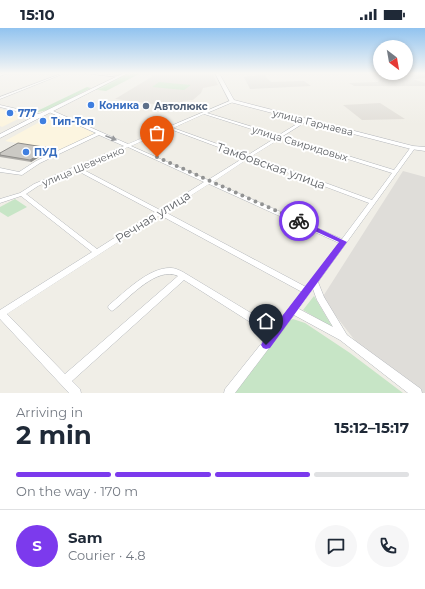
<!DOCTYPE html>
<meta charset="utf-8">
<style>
body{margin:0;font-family:Montserrat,sans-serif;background:#f6f6f7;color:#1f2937;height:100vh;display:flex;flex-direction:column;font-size:15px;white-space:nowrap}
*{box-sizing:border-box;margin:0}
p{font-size:13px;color:#747a83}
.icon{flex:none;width:22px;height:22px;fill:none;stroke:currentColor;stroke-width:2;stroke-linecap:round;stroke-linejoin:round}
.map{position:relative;height:365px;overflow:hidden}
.drawer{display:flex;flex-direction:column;background:#fff;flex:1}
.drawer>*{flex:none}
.needle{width:26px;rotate:149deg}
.controls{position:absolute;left:373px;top:12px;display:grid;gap:8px}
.controls a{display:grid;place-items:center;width:40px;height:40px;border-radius:50%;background:#fff;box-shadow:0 2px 6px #0003;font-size:20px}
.pin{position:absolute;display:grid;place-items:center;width:34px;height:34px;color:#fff;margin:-41px -17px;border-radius:50% 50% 50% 0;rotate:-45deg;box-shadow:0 0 4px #0007}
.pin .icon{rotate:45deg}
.courier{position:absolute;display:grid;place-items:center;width:40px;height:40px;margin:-20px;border:3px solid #7c3aed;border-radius:50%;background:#fff;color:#222;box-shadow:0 1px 5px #0007}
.summary em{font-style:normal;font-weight:700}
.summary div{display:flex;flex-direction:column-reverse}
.summary{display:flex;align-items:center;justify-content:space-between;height:68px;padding:0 16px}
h1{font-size:26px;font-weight:700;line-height:30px}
.bar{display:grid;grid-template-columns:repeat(4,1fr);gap:6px 4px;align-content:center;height:48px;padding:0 16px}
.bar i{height:5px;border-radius:3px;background:#e0e1e3}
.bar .on{background:#7c3aed}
.bar p{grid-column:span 4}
.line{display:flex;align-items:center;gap:10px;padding:0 16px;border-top:1px solid #e0e1e3}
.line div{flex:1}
.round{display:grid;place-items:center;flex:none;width:42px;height:42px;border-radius:21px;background:#f6f6f7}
.status{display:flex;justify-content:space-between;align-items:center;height:28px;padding:0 20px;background:#fff;direction:ltr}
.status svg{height:11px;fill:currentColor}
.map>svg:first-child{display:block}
</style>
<div class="status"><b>15:10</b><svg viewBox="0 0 49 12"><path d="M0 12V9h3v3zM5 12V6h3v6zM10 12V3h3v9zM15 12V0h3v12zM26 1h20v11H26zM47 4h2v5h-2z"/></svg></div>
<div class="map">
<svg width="425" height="365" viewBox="0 0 425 365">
<rect width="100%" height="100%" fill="#f0eee7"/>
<path fill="#fcf5e0" d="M0,81L25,87H26L2,99L0,98Z
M54,86L96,106L61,123L5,113Z"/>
<path fill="#dfddd9" d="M383,45H425V50L413,51L425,55V58H354L349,55L378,54L384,47Z
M264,47L271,54L304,53L311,58L250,61L244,49Z
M403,143L425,149V365H422L360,319L322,270Z"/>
<path fill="#e2dfd9" d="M155,45H212L218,57L203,60L201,65L193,72L183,73L177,79L115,71L153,48L152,47Z
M380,75L405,91L362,92L343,77Z"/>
<path fill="#c7e5c6" d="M128,45H131L126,48L133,45H141L106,63L98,62L125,48L97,62H95Z
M159,54L191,57L184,62L152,59Z
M87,59L91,60L48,82L33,85Z
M15,171L27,179L8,189L0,184V179Z
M314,268L333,300L303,282Z
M293,291L305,295L350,325L403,365H234L287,293Z"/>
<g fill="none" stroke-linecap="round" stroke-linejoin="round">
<defs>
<path id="street" d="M7,45H9L0,48V46Z
M63,45H65L0,71V69Z
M84,45H89L120,48L119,49Z
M232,72L234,73L233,74L207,85L279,107L305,91H307V93L283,108L394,142L411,119H415V120L318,254L324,269L347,307L421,361L422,365H408L340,312L294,287L235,365H224L225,361L269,306L184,252L72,353L80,361L81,365H69L0,291V282L92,224L21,168L0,175V171L20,165L34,156L124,118L99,107L40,135L22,147L0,144V140L19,144L36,133L96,105L49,84V82H51L128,116ZM204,86L277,109L248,127L173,100ZM170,101L245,129L208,152L131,118ZM281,110L392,145L372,172L252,128ZM128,119L204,154L160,182L80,140ZM249,130L369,175L342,211L213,154ZM76,142L155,184L97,221L26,166L38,158ZM209,156L339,215L306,259L165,184ZM160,187L302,264L274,299L183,244C179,242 175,240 171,240C149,239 125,264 109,277L108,279L109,281L112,283L115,281C130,269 157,238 178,248L65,346L7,286ZM313,261L317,272L333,299L299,281Z"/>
<path id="secondary" d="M124,45H128L0,110V106L35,88L0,79V77L39,86Z
M215,45H219L234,72L413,118L425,119V123L411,121L230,74Z"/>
</defs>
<use href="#street" stroke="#b4b7bb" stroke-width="1"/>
<use href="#secondary" stroke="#b4b6bb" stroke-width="1"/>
<use href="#street" fill="#fff" fill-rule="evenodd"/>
<use href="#secondary" fill="#fff" fill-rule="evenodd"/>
</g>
<path fill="#afada9" d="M51,122L31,134L0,129V125Z"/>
<path fill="#8e8d89" d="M50,120L51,122L31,134L30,132Z"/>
<path fill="#cbc9c4" stroke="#8e8d89" d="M18,115L50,120L30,132L0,127V125Z"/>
<defs><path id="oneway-solid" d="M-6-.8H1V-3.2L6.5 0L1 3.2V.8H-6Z"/></defs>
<use fill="#97999c" href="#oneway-solid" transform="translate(111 110) rotate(21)"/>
<linearGradient id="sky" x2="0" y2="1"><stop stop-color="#91c3ef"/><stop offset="0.47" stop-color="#f8f7f4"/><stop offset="1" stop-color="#f8f7f4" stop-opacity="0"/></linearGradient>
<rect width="425" height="96" fill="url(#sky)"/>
<path fill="#7c3aed" d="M299,191L347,214L270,320L266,321L263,320L261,317L263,313L339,214L297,195L296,193Z"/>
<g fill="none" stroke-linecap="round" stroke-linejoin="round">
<path stroke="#929393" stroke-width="4" stroke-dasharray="0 7.2" d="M157,129L299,193"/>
</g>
<g fill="#3f7fe0" stroke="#fff" stroke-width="1.5">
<circle cx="91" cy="77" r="4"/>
<circle cx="10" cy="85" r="4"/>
<circle cx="43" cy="93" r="4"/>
<circle cx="26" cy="124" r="4"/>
</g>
<circle fill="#5c6f8a" stroke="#fff" stroke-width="1.5" cx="146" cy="78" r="4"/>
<g text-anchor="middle" stroke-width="4" stroke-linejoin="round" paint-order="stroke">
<g font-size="10" font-weight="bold" fill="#366cbe" stroke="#fff" text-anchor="start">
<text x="99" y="81">Коника</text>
<text x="18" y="89">777</text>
<text x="51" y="97">Тип-Топ</text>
<text x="34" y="128">ПУД</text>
</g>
<g font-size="10" font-weight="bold" fill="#4e5e75" stroke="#fff" text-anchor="start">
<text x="154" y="82">Автолюкс</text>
</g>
<g font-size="10" fill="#5f6266" stroke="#fff">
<text transform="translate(313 94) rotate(14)" y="4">улица Гарнаева</text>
<text transform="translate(300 115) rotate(17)" y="4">улица Свиридовых</text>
<text transform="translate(83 138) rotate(-23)" y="4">улица Шевченко</text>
</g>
<g font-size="12" fill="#5f6266" stroke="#fff">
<text transform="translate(271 138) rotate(20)" y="4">Тамбовская улица</text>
<text transform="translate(153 189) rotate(-32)" y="4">Речная улица</text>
</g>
</g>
</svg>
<div class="controls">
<a><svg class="needle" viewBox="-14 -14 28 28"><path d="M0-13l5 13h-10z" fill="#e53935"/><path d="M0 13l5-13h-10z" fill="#747a83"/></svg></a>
</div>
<div class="pin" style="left:157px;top:129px;background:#ea580c"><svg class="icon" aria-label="bag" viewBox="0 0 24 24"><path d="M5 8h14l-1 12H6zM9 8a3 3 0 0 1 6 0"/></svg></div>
<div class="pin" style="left:266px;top:317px;background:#1f2937"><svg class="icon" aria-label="home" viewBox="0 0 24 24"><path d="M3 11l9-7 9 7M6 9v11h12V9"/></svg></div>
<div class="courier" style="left:299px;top:193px"><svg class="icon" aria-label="bike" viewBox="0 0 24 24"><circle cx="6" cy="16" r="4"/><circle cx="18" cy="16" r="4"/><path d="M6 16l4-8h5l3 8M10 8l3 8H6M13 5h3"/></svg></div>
</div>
<section class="drawer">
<div class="summary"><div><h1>2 min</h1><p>Arriving in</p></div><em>15:12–15:17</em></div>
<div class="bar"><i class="on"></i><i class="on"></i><i class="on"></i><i></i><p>On the way · 170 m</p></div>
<div class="line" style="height:72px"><b class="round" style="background:#7c3aed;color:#fff">S</b><div><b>Sam</b><p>Courier · 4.8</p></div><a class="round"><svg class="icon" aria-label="chat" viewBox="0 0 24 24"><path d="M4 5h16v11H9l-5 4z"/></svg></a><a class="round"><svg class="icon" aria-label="phone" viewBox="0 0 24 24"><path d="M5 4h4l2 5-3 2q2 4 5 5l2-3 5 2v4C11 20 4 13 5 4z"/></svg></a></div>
</section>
